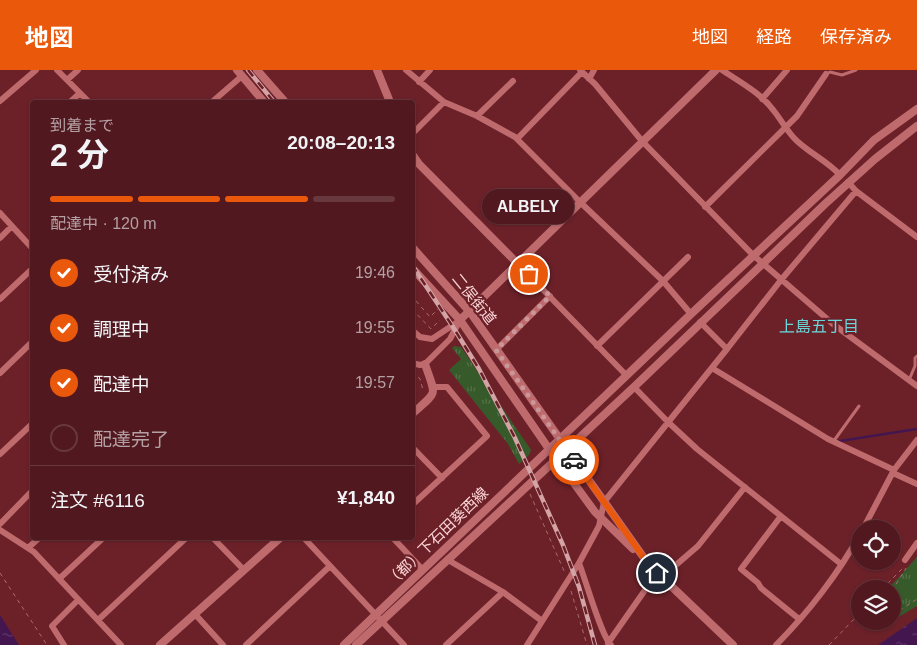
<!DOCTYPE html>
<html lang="ja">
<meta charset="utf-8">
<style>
body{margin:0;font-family:Helvetica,"Noto Sans JP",sans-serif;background:#5b262c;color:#f1f3f6;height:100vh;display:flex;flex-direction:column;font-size:19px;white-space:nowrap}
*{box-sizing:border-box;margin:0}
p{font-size:16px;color:#b4a0a4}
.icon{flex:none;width:28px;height:28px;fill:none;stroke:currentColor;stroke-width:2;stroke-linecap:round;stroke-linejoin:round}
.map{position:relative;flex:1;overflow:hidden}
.panel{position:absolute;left:30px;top:30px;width:385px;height:440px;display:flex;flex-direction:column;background:#51191f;border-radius:5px;box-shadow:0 1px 4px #0004,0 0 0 1px #67383d}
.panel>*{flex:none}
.tools{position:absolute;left:851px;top:450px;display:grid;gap:10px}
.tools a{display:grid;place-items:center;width:50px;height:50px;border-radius:50%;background:#51191f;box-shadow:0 1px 4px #0004,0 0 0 1px #67383d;font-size:25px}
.pin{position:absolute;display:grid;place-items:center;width:42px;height:42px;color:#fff;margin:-21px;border:2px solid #fff;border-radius:50%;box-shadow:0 1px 5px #0007}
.courier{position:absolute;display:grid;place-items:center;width:50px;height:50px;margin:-25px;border:4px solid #ea580c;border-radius:50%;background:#fff;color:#222;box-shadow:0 1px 6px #0007}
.bubble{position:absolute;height:35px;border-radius:18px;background:#51191f;box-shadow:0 1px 4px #0004,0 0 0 1px #67383d;font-size:16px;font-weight:700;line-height:35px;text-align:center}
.overview em{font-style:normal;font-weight:700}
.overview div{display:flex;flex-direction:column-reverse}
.overview{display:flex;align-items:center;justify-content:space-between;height:85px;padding:0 20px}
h1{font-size:32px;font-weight:700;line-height:38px}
.bar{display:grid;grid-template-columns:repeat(4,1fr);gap:8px 5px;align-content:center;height:60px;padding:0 20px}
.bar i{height:6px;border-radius:4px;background:#67383d}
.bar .current{background:#ea580c}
.bar p{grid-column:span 4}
.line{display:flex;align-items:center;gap:12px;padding:0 20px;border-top:1px solid #67383d}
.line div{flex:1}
ol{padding:0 20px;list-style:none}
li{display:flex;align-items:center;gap:15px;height:55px}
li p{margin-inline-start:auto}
li .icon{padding:5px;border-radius:50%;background:#ea580c;color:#fff;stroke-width:4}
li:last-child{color:#b4a0a4}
li i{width:28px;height:28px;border:2px solid #67383d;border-radius:50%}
header{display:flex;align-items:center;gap:30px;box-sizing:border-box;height:70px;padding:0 25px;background:#ea580c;color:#fff}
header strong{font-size:24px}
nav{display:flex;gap:28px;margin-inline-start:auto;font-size:18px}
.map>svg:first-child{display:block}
</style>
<header>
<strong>地図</strong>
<nav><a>地図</a><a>経路</a><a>保存済み</a></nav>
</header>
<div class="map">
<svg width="917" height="575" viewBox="0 0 917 575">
<defs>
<pattern id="park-tufts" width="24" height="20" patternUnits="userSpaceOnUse" patternTransform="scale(1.25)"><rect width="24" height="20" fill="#375a2b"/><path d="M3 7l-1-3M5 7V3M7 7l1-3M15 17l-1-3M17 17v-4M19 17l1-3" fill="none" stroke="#557149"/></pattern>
<pattern id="water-ripples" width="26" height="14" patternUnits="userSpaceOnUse" patternTransform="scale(1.25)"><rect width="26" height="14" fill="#441650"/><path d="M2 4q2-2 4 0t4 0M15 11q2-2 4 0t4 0" fill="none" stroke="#603768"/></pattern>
</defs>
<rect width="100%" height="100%" fill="#6c2129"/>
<path fill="url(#park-tufts)" d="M454,276L461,277L531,380L529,385L519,394L508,374L449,300L461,289L452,278Z
M917,487V536L892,551V519H888Z"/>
<path fill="url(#water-ripples)" d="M0,545L19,575H0Z
M917,548V575H878Z"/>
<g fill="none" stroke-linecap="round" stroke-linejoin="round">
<path stroke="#441650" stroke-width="2.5" d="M840,371L917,359"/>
<path stroke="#a76b70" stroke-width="1" stroke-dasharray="4 4" stroke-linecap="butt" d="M451,208L453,207L461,217L459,219
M416,231L430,247L438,239
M412,239L431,259L440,250
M413,301L420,309L423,320
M530,424L565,503
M0,503L47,575
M882,519L903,498
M571,521L587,575
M892,521L906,498
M892,541L897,542L917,529
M829,575L860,543"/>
<path stroke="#bf6b6e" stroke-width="3" d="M826,4L830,2L842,5L856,0
M909,310L915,296V288L917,286
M833,372L859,336"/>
<path stroke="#bf6b6e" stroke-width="6" d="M57,0L89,32
M406,0L444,32L477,46L515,67L580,132L663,211L691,244
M580,0L595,14L642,71L753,185L833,254L917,316
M722,0C740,12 761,23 774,41C782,51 788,63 797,71C811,84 827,91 840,105
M589,9L594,0
M67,10L78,0
M419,12L430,0
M762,29L787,0
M0,31L36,0
M70,32L80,23
M212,32L242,6
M477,46L513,11
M412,64L444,32
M517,69L582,2
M848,112L856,121L917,167
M705,137L797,46L826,4
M0,143L32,178
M0,168L12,156
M518,194L627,306
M0,229L32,199
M412,260L420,267L432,269L459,251
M597,276L688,187
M727,279L781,210L856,121
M496,280L550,226
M412,293L420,295L425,294L450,269L460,250
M712,298L828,369L894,400
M0,303L32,272
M634,317L668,352L697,379L841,494
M412,377L442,408
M0,384L32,354
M893,403L917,414
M412,435L487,366L447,317H434
M781,446L741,499L758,513L761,518L799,549
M0,454L32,421
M863,459L894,400L917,370
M0,460L34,482L121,575
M213,468L243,499
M304,468L404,575
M393,468L423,500
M28,478L39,468
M905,490L917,473
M579,493C585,508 602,568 611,575
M662,507L698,476L745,417
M59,509L103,468
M503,522L542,551
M194,543L223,575
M98,550L186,468
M608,573L657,503
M64,575L52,556L78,530
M246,575L330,496
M446,575L503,522L448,490
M527,575L579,493L599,456L604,432L727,279L700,252
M776,575C807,544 839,503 860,464"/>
<path stroke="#bf6b6e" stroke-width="8" d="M237,0L264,32
M257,0L285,32
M377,0L390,32
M412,84L419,94L518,194
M412,177L470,242L649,495L733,575
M412,198L460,250L549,379L595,442L633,479
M460,250L716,0
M412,344C439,320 436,327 425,294
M160,575L280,468
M344,575L691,244L840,105L874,70L917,39
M356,575L634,317L825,134L875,89L917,56"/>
<defs>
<path id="rail" d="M248,0L274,32
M412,195L453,257L479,299L515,368L563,475L579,517L595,575"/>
</defs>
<use href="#rail" stroke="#d3a3a5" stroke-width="4.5"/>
<use href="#rail" stroke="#6c2129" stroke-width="2.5" stroke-dasharray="8" stroke-linecap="butt"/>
</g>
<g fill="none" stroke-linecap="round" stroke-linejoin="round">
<path stroke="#c99699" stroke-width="5" stroke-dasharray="0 9" d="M529,204L550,226L496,280L574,390"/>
<path stroke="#ea580c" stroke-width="6" d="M574,390L649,495L657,503"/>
</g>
<g text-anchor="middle" stroke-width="4.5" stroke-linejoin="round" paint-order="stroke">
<g font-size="15" fill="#fbd5d5" stroke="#6c2129">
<text transform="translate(474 229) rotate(51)" y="5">二俣街道</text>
<text transform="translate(437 467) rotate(-44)" y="5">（都）下石田葵西線</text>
</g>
<g font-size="16" fill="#69d6d9" stroke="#6c2129">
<text x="819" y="262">上島五丁目</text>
</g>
</g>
</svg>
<div class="tools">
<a><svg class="icon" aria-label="locate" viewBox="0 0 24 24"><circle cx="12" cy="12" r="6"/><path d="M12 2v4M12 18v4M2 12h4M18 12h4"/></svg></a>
<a><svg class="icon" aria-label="layers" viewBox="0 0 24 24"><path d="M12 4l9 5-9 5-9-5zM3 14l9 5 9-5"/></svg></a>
</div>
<div class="pin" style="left:529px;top:204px;background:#ea580c"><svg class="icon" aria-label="bag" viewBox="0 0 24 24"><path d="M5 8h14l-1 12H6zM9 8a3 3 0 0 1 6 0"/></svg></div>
<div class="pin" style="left:657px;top:503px;background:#1f2937"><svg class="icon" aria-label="home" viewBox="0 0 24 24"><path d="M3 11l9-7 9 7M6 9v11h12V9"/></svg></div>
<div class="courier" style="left:574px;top:390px"><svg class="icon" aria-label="car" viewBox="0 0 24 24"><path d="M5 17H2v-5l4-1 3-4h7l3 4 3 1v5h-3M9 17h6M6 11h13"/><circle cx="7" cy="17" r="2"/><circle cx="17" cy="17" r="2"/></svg></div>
<div class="bubble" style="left:482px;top:119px;width:92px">ALBELY</div>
<section class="panel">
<div class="overview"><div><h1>2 分</h1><p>到着まで</p></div><em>20:08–20:13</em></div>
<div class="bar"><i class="current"></i><i class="current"></i><i class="current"></i><i></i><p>配達中 · 120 m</p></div>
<ol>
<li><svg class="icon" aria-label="check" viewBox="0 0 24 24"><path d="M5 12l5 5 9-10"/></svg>受付済み<p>19:46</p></li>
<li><svg class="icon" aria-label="check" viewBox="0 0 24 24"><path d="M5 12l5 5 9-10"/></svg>調理中<p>19:55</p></li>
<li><svg class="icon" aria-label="check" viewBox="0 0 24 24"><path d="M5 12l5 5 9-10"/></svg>配達中<p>19:57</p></li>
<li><i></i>配達完了</li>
</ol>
<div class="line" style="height:65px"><div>注文 #6116</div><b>¥1,840</b></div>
</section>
</div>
